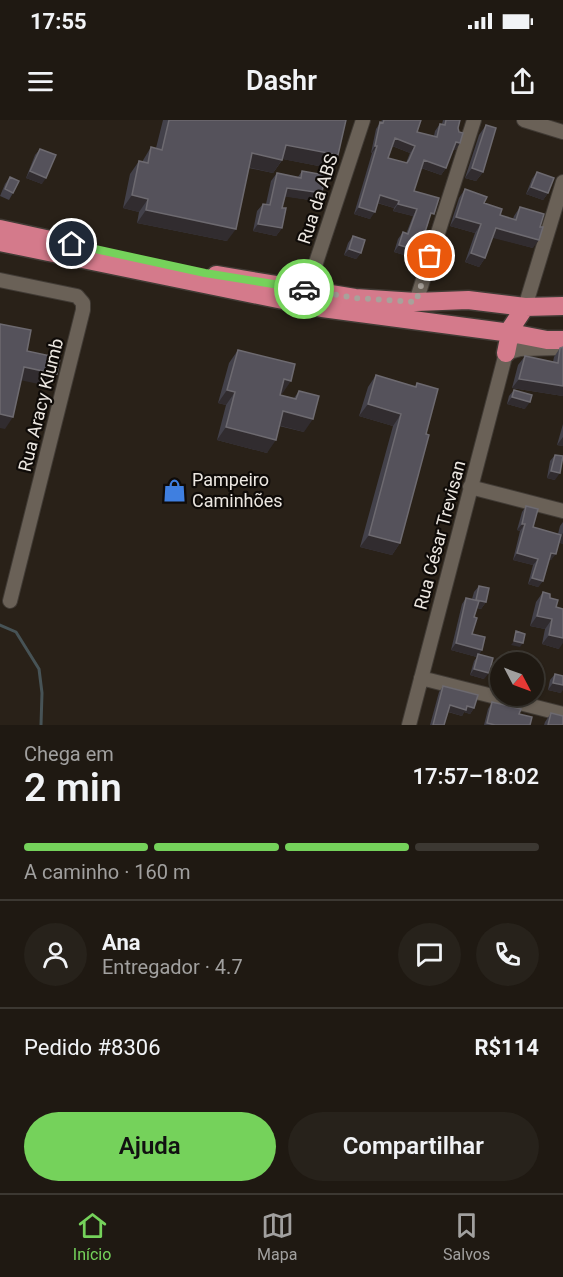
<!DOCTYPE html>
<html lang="pt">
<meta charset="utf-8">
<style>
body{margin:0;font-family:Roboto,sans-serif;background:#27221b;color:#f1f3f6;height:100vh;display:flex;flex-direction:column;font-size:22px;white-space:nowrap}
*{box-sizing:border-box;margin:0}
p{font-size:20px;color:#a1a09f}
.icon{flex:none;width:33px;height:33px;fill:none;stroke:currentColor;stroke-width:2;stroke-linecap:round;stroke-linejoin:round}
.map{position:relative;height:605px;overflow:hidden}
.sheet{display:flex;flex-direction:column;background:#1f1912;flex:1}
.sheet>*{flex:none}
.needle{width:39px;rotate:131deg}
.controls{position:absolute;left:490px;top:532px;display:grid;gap:12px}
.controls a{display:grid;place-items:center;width:54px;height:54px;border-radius:50%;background:#1f1912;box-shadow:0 2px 4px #0004,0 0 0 2px #3c3832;font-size:30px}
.pin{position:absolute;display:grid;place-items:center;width:51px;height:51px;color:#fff;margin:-26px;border:3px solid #fff;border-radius:50%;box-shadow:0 2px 6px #0007}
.courier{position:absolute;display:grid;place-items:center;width:60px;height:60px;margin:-30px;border:4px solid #75d25b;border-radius:50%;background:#fff;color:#222;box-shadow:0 2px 8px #0007}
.headline em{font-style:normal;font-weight:600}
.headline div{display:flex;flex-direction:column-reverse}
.headline{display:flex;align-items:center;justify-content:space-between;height:102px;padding:0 24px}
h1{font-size:39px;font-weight:600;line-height:45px}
.bar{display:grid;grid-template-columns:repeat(4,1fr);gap:9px 6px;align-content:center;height:72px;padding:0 24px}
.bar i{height:8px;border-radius:4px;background:#3c3832}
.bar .current{background:#75d25b}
.bar p{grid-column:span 4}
.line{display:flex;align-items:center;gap:15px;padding:0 24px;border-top:2px solid #3c3832}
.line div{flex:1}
.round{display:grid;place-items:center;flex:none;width:63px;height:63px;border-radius:32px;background:#27221b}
.button{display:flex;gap:12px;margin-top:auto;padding:12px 24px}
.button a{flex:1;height:69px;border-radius:36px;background:#75d25b;color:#111;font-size:24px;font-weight:600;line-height:69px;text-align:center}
.button a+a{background:#27221b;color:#f1f3f6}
.status{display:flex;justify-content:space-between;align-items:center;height:42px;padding:0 30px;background:#1f1912;direction:ltr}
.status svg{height:16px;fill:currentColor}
header{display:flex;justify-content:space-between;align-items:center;height:78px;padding:0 24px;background:#1f1912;font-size:27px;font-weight:600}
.tabs{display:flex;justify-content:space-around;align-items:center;height:84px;border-top:2px solid #3c3832;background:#1f1912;font-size:16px;color:#a1a09f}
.tabs a{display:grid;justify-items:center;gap:3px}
.tabs .current{color:#75d25b}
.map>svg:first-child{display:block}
</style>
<div class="status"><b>17:55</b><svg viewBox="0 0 49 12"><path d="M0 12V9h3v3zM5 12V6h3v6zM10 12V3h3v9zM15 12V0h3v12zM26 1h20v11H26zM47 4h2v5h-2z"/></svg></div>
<header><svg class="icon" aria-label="menu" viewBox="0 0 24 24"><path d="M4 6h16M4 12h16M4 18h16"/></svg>Dashr<svg class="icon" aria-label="share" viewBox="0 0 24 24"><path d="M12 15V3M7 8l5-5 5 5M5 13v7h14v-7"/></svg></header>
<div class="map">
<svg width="563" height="605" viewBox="0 0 563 605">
<rect width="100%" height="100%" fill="#292118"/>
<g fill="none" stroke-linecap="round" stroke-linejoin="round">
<path stroke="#475356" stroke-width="3" d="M0,505L16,512L39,549L42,573L41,605"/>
<defs>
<path id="minor" d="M524,0L563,12
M0,160L77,176L83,183V190L10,481
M307,170L363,0
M416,182L474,0
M525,187L563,62
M470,367L563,391
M421,558L563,594
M409,605L506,233L520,229L560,228"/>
<path id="highway" d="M0,109L78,126
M0,122L322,188L511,213L547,220H563
M216,155L355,178L416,182L468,180L525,187L563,186
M506,233L511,208L525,187"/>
</defs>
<use href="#minor" stroke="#413b35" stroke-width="16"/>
<use href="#highway" stroke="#413b35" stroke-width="21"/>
<use href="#minor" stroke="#6a6157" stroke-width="14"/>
<use href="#highway" stroke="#d47a8b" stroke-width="18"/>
</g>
<path fill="#43414a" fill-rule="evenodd" d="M163,0H346L338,35L329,48L283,39L273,53L249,48L227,121L137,103L139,92L123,88L130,54L139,41L142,42L151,27L156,28Z
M382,0H421L417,12L434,16L435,11L440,4H442L443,0H460L458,8L460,23L455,30L453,29L446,48L441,55L421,48L414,71L429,101L419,131L414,138L394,132L398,119L403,112L406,114L413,96L393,91L394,88L377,83L370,99L354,94L372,33H371L376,9ZM392,26L410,33L406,43L388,38Z
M486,5L483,52L476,61L465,58L479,15Z
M40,29L42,64L26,58L35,35Z
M302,51L316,81L285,76L282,88V108L276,116L253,111L257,91L263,84H266L271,61L277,53L298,57Z
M537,52L548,73L543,80L526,74L532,59Z
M10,57L13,73L9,80L0,76L5,64Z
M465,69L500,95L513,99L514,96L520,87L533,128L492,117L485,138L479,147L465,142L475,113L450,106L459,78Z
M353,116L361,133L356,139L344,135L348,123Z
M560,228L563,276L512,268L518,245L525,236L553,242L554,237Z
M238,230L282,274L281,273L280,275L294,278L299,271L304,312L279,306L267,333L217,320L226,285L218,283L229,243Z
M376,255L415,267L417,263L426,314L400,423L392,435L360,427L393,306L359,296L368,267Z
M514,270L525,289L507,284L509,276Z
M563,304V326L557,325Z
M555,335V360L547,358L550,341Z
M526,386L533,407L558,414L560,406L563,402V424L559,422L551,440H549L543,461L538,467L528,464L533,445L513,440L520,411L517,410L522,392Z
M479,466L486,482L481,489L477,488L474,497L472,514L482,530L479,534L484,559L470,555L474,541L477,537L451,530L462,484L466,478L472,479L474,472Z
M543,472L550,478L556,487L559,529L542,524L545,509L530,506L536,482Z
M555,554L561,573L548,570L550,560Z
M443,566L474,588L470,594L464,592L462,596L448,592L444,605H430L439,572Z
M492,582L519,594L530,605H484L488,589Z
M551,593L563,605H544L545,602Z"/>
<path fill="#312c2f" d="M395,18L415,26L410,33L390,25Z
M456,22L460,23L455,30L452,29Z
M286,25L338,35L329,48L277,38Z
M375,26H377L372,33H371Z
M252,33L282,40L273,53L243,46Z
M424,40L446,48L441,55L419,47Z
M472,48L483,52L476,61L465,58Z
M30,51L46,58L42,64L26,58Z
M531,67L548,73L543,80L526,74Z
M287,68L322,73L316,81L281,76Z
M132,75L148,79L139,92L123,88Z
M380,75L399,81L394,88L375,82Z
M398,84L417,89L413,96L393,91Z
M359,87L375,92L370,99L354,94Z
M146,90L236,109L227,121L137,103Z
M456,97L481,104L475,113L450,106Z
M258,104L282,108L276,116L253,111Z
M496,108L539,120L533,128L489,117Z
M399,125L419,131L414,138L394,132Z
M349,129L361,133L356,139L344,135Z
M471,133L485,138L479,147L465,142Z
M24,247L57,254L48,266L15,259Z
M284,259L291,261L282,274L275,272Z
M519,259L563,266V276L512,268Z
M227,270L235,272L226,285L218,283Z
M512,277L530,282L525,289L507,284Z
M368,284L401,294L393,306L359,296Z
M283,291L313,299L304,312L274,304Z
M0,294L13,297L5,309L0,308Z
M226,307L276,320L267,333L217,320Z
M563,317V326L557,325Z
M551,351L560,353L555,360L547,358Z
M522,404H525L520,411L517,410Z
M563,413V424L556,422Z
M369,415L400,423L392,435L360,427Z
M517,433L538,439L533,445L513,440Z
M551,433L556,434L551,440L546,439Z
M532,458L543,461L538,467L528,464Z
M476,480L486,482L481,489L471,486Z
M537,496L552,499L545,509L530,506Z
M549,515L563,518V523L559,529L542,524Z
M514,521L523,523L520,527L511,525Z
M456,523L482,530L477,537L451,530Z
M474,549L489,553L484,559L470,555Z
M553,563L563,565V570L561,573L548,570Z
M450,585L467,586L474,588L470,594L464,592L462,596L446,591Z"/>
<path fill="#55525b" stroke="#6d6a70" stroke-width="1.5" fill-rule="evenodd" d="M169,0H346L338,35L286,25L282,40L252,33L236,109L146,90L148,79L132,75L139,41L148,43L151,27L162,30Z
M384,0H421L417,12L437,17L440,4L445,5L446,0H460L458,8L459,12L463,13L460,23L456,22L446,48L424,40L414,71L439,78L434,94L431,93L419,131L399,125L403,112L408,114L417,89L398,84L399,81L380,75L375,92L359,87L377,26H375L380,2L383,3ZM395,18L415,26L409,40L407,43L388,38Z
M486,5L496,8L483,52L472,48Z
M40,29L56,35L46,58L30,51Z
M302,51L325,55L322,73L287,68L282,88H286L282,108L258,104L263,84L270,85L277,53L301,58Z
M537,52L554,58L548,73L531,67Z
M10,57L19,61L13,73L5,69Z
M465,69L487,77L484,83L502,89L500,95L516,100L520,87L544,94L540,107H543L539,120L496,108L485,138L471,133L481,104L456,97Z
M353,116L365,120L361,133L349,129Z
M0,204L31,210L27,231L60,238L57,254L24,247L13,297L0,294Z
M563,227V266L519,259L525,236L558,243L560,228Z
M238,230L295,244L291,261L284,259L280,275L296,279L299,271L319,276L313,299L283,291L276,320L226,307L235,272L227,270Z
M376,255L416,267L417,263L438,269L426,314L429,315L400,423L369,415L401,294L368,284Z
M514,270L532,275L530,282L512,277Z
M555,335L563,336L560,353L551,351Z
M526,386L538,389L533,407L561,415L556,434L551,433L543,461L532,458L538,439L517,433L525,404H522Z
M479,466L489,468L486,482L476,480Z
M543,472L550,474V478L558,480L556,487L563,489V518L549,515L552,499L537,496Z
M466,478L479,481L474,497L477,498L472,514L485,517L482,530L456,523Z
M516,511L525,514L523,523L514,521Z
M478,534L493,538L489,553L474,549Z
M555,554L563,556V565L553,563Z
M443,566L478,575L474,588L467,586L466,590L450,585L444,605H433Z
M492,582L521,589L519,594L532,597L530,605H495L487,603Z
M551,593L563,596V605H548Z"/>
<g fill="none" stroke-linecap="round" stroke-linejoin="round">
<path stroke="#a8a29b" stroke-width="6" stroke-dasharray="0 10.8" d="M304,169L355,178L416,182L430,136"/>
<path stroke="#75d25b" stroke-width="8" d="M72,124L205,153L304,169"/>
</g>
<defs>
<symbol id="shop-bare" viewBox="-9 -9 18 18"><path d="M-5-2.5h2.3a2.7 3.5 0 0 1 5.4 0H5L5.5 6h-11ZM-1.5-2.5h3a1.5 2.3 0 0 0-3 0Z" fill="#3f7fe0" stroke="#0f0b08" stroke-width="2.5" paint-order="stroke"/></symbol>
</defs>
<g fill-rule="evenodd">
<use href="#shop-bare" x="158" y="354" width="33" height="33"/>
</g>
<g text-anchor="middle" stroke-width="4.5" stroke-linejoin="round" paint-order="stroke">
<g font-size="18" fill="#ece7e1" stroke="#0f0b08">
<text transform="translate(318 79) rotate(-72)" y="6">Rua da ABS</text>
<text transform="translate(41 285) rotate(-76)" y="6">Rua Aracy Klumb</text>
<text transform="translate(440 415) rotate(-75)" y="6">Rua César Trevisan</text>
</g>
<g font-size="18" fill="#ece7e1" stroke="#0f0b08" text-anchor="start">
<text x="192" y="366">Pampeiro<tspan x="192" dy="21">Caminhões</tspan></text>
</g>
</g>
</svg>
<div class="controls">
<a><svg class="needle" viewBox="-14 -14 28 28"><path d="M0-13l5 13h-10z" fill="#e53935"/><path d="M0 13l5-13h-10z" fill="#a1a09f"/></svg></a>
</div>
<div class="pin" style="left:430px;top:136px;background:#ea580c"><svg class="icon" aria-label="bag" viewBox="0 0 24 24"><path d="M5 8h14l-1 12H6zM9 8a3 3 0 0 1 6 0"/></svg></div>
<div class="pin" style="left:72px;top:124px;background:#1f2937"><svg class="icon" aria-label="home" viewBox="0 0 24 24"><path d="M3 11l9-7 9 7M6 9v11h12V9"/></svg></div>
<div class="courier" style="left:304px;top:169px"><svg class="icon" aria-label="car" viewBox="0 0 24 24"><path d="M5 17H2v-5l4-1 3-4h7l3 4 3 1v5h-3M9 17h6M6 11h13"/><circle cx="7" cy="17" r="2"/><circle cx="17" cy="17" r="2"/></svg></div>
</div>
<section class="sheet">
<div class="headline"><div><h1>2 min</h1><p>Chega em</p></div><em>17:57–18:02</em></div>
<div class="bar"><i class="current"></i><i class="current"></i><i class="current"></i><i></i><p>A caminho · 160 m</p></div>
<div class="line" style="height:108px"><a class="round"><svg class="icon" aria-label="person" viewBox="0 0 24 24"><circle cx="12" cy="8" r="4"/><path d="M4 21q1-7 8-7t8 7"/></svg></a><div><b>Ana</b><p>Entregador · 4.7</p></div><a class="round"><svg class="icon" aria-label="chat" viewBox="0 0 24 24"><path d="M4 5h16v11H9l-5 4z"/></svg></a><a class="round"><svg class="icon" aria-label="phone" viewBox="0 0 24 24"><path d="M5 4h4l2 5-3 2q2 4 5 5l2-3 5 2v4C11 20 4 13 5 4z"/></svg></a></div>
<div class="line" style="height:78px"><div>Pedido #8306</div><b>R$114</b></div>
<div class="button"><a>Ajuda</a><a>Compartilhar</a></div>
</section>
<nav class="tabs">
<a class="current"><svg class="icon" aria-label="home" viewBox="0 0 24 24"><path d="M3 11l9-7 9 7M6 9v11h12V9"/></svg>Início</a>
<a><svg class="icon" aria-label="map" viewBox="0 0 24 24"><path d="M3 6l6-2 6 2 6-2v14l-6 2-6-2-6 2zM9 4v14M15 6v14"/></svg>Mapa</a>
<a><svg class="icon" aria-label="saved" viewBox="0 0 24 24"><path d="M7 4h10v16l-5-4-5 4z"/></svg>Salvos</a>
</nav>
